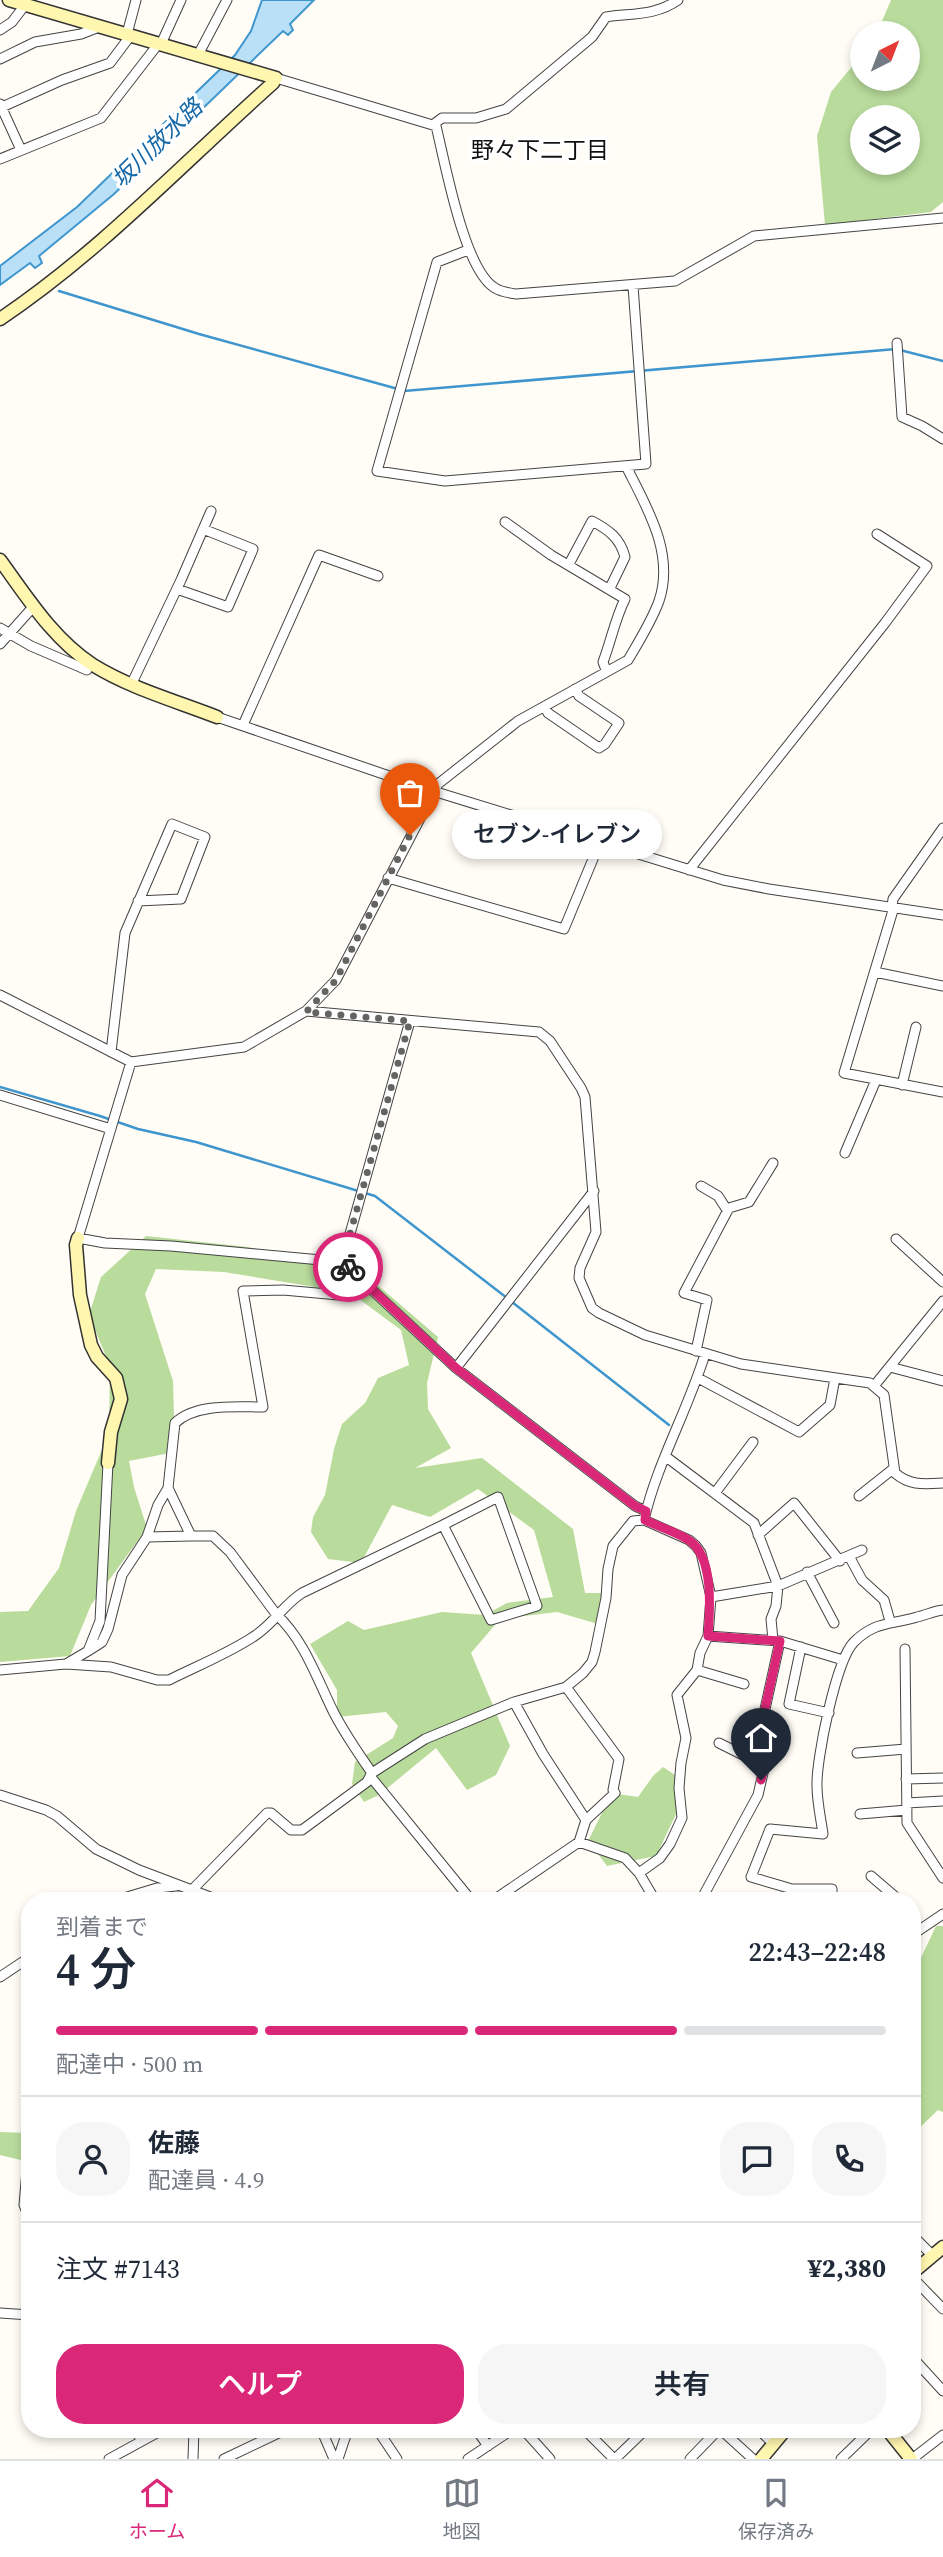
<!DOCTYPE html>
<html lang="ja">
<meta charset="utf-8">
<style>
body{margin:0;font-family:"Source Serif 4","Noto Sans JP",serif;background:#f6f6f7;color:#1f2937;height:100vh;display:flex;flex-direction:column;font-size:26px;white-space:nowrap}
*{box-sizing:border-box;margin:0}
p{font-size:23px;color:#747a83}
.icon{flex:none;width:38px;height:38px;fill:none;stroke:currentColor;stroke-width:2;stroke-linecap:round;stroke-linejoin:round}
.map{position:relative;flex:1;overflow:hidden}
.side{position:absolute;left:21px;top:1892px;width:900px;height:546px;display:flex;flex-direction:column;background:#fff;border-radius:28px;box-shadow:0 4px 10px #0003}
.side>*{flex:none}
.needle{width:46px;rotate:42deg}
.fabs{position:absolute;left:850px;top:21px;display:grid;gap:14px}
.fabs a{display:grid;place-items:center;width:70px;height:70px;border-radius:50%;background:#fff;box-shadow:0 4px 10px #0003;font-size:35px}
.pin{position:absolute;display:grid;place-items:center;width:60px;height:60px;color:#fff;margin:-72px -30px;border-radius:50% 50% 50% 0;rotate:-45deg;box-shadow:0 0 7px #0007}
.pin .icon{rotate:45deg}
.courier{position:absolute;display:grid;place-items:center;width:70px;height:70px;margin:-35px;border:5px solid #db2777;border-radius:50%;background:#fff;color:#222;box-shadow:0 2px 9px #0007}
.bubble{position:absolute;height:49px;border-radius:24px;background:#fff;box-shadow:0 4px 10px #0003;font-size:23px;font-weight:600;line-height:49px;text-align:center}
.head em{font-style:normal;font-weight:600}
.head div{display:flex;flex-direction:column-reverse}
.head{display:flex;align-items:center;justify-content:space-between;height:119px;padding:0 35px}
h1{font-size:46px;font-weight:600;line-height:52px}
.bar{display:grid;grid-template-columns:repeat(4,1fr);gap:10px 7px;align-content:center;height:84px;padding:0 35px}
.bar i{height:9px;border-radius:5px;background:#e0e1e3}
.bar .current{background:#db2777}
.bar p{grid-column:span 4}
.line{display:flex;align-items:center;gap:18px;padding:0 35px;border-top:2px solid #e0e1e3}
.line div{flex:1}
.round{display:grid;place-items:center;flex:none;width:74px;height:74px;border-radius:28px;background:#f6f6f7}
.primary-button{display:flex;gap:14px;margin-top:auto;padding:14px 35px}
.primary-button a{flex:1;height:80px;border-radius:28px;background:#db2777;color:#fff;font-size:28px;font-weight:600;line-height:80px;text-align:center}
.primary-button a+a{background:#f6f6f7;color:#1f2937}
.tabs{display:flex;justify-content:space-around;align-items:center;height:98px;border-top:2px solid #e0e1e3;background:#fff;font-size:19px;color:#747a83}
.tabs a{display:grid;justify-items:center;gap:4px}
.tabs .current{color:#db2777}
.map>svg:first-child{display:block}
</style>
<div class="map">
<svg width="943" height="2459" viewBox="0 0 943 2459">
<rect width="100%" height="100%" fill="#fffdf5"/>
<path fill="#b9dc9c" fill-rule="evenodd" d="M891,0H943V202L931,212L825,225L817,136L831,92L863,53V79H908V33H877ZM908,117V163H863V117Z
M146,1236L248,1247L318,1262L374,1282L438,1337L427,1383L428,1409L451,1448L415,1468L482,1458L573,1529L585,1593H603L598,1624L557,1612L500,1619L471,1653L510,1746L496,1775L467,1790L436,1748L379,1795L364,1802L352,1784L355,1762L393,1738L398,1726L386,1712L337,1717V1690L310,1644L348,1621L364,1630L442,1612L485,1615L507,1603L553,1597L534,1530L478,1489L430,1517L392,1505L361,1563L328,1559L311,1532L313,1517L325,1495L334,1449L342,1424L365,1403L378,1378L409,1365L401,1330L351,1293L224,1272L156,1269L145,1294L173,1381L175,1452L129,1461L134,1487L147,1528L91,1605L70,1656L0,1662V1612L28,1611L59,1568L76,1511L109,1433L110,1366L89,1315L101,1277Z
M663,1767L675,1775L677,1812L656,1856L607,1866L588,1841L603,1811L618,1794L638,1797L653,1776Z
M936,1926H943V2112L938,2110L912,2135V1977Z
M0,2132L30,2133L29,2162L0,2155Z"/>
<path fill="#b9e0f7" stroke="#3f96cf" stroke-width="2" d="M262,0H314L290,24L293,30L288,35L283,31L114,194L39,256L42,263L35,268L30,263L0,285V266L77,207L235,55L251,31Z"/>
<g fill="none" stroke-linecap="round" stroke-linejoin="round">
<path stroke="#3f96cf" stroke-width="2.5" d="M59,291L199,334L398,389
M404,391L896,349L943,361
M0,1087L100,1116L138,1129L196,1142L375,1196L507,1298
M512,1302L669,1425"/>
<defs>
<path id="street" d="M0,30L12,22L25,5
M127,34L136,0
M161,44L181,0
M198,55L227,0
M0,59L35,42L81,34L99,27
M276,78L436,126C445,162 464,270 495,288C501,292 510,293 516,294L675,281L754,236L943,218
M0,104L21,150
M0,108L62,80L110,63L131,35
M434,124L442,118H476L506,109L592,37L606,17C632,13 655,16 678,0
M0,159L101,118L159,43
M468,250L437,262L377,471L445,481L646,464L633,286
M897,343L902,417L922,426L943,439
M505,522L551,555L625,599C615,619 611,641 603,662L606,670
M569,564L592,521C609,530 620,538 625,557L610,588
M177,589L228,607L251,554L253,549L203,529
M0,628L31,646L87,670
M0,644L33,607
M132,683L181,580L211,511
M545,707L548,713L599,748L605,744L619,723L579,696L575,689
M217,717L433,791L723,880L769,889L943,915
M243,725L319,555L378,576
M689,870L885,623L927,566L877,534
M388,878L564,929L600,842
M892,907L893,899L943,828
M894,907L844,1073L943,1092
M875,972L943,986
M0,995L131,1062L244,1047L306,1011L539,1032L550,1041L581,1088L585,1097L596,1232L580,1268L579,1278L592,1308L599,1313L645,1335L741,1364L870,1383L884,1395L895,1473C910,1486 924,1484 943,1483
M306,1011L336,980L438,784L518,721L628,660L631,655C641,638 652,620 659,601C675,553 647,508 626,466
M410,1021L342,1262L456,1368L635,1506L646,1511
M111,1052L125,933L172,824L205,837L181,899L138,901
M131,1062L78,1238L105,1243L171,1246L342,1262
M902,1085L916,1027
M0,1095L111,1129
M845,1153L876,1080
M701,1186L718,1196L727,1210
M896,1239L943,1282
M696,1351L707,1300L684,1293L729,1208L749,1202L773,1163
M890,1367L943,1381
M456,1368L594,1191
M698,1378L799,1432L830,1405L835,1378
M874,1386L943,1301
M665,1456L754,1523L778,1586L776,1606L771,1619L773,1640
M168,1488L191,1536H213L230,1552L276,1614C305,1641 317,1679 334,1713C345,1734 358,1753 372,1773
M715,1493L753,1442
M859,1496L893,1469
M758,1535L794,1503L840,1561
M147,1537L191,1536
M849,1556L862,1580L884,1600L890,1621
M807,1572L834,1623
M711,1597L778,1586L862,1550
M708,1636L780,1641L843,1660
M801,1647L789,1704L829,1713
M905,1649L907,1823L943,1878
M88,1651L102,1642L108,1629L122,1575L147,1537L158,1505L168,1488L175,1423C196,1403 237,1407 263,1407L243,1291L283,1290L350,1296
M66,1664L111,1667L157,1680H169C197,1666 227,1654 253,1637C274,1624 282,1606 302,1593L443,1525L491,1620L537,1606L498,1497L443,1525
M0,1670L66,1664L88,1651L100,1621L108,1463
M697,1670L744,1684
M566,1687L619,1759L613,1790L615,1793L586,1820
M719,1743L765,1766
M857,1753L906,1749
M370,1776L471,1900
M906,1779L943,1778
M0,1795L46,1810L57,1816L96,1849L139,1870L218,1900
M907,1803L943,1801
M860,1814L907,1810
M579,1842L625,1858L639,1873L655,1900
M639,1873L660,1858L670,1844L682,1818L679,1788L681,1763L686,1738L677,1695L697,1670L700,1653L708,1636L711,1597L701,1553L696,1546L689,1540L644,1520
M871,1876L899,1900
M792,1889V1900
M192,1890L267,1813H271L291,1830H302L367,1782L372,1773L425,1739L514,1702L566,1687L583,1673L592,1662L595,1652L606,1598L608,1569L613,1546L633,1521L644,1520C657,1463 688,1410 705,1354
M504,1893L579,1842L586,1820L543,1754L514,1702
M117,1900L157,1888L176,1886
M155,1900L157,1888
M494,1900L504,1893L510,1900
M701,1900L758,1795L766,1760L765,1709L780,1641
M832,1900V1889H792L751,1877L770,1829L823,1834C821,1819 817,1802 817,1786C816,1760 836,1660 854,1642C875,1621 891,1625 917,1617C926,1615 934,1611 943,1610
M912,1935L943,1914
M0,1977L30,1957
M30,2135L24,2205L30,2220
M912,2235L932,2255
M912,2277L943,2309
M0,2313L30,2315
M912,2357L943,2391
M137,2429L141,2441
M321,2429L334,2459
M377,2429L397,2459
M476,2429L488,2446
M523,2429L550,2459
M584,2429L614,2459
M720,2429L753,2459
M758,2429L774,2444
M109,2459L164,2429
M193,2459L194,2429
M224,2459L287,2429
M338,2459L348,2429
M468,2459L513,2429
M615,2459L646,2429
M690,2459L719,2429
M841,2459L872,2429
M912,2459L943,2435"/>
<path id="secondary" d="M0,319C101,251 182,164 273,83L276,78L9,0
M0,560C27,597 53,639 93,665C130,688 176,701 217,717
M78,1238L76,1245L80,1295L91,1345L97,1357L116,1378L121,1399L111,1432L108,1463
M912,2273L943,2247
M887,2429L911,2459
M761,2459L786,2429"/>
</defs>
<use href="#street" stroke="#444" stroke-width="11"/>
<use href="#secondary" stroke="#333" stroke-width="15"/>
<use href="#street" stroke="#fff" stroke-width="9"/>
<use href="#secondary" stroke="#fff6b0" stroke-width="12"/>
</g>
<g fill="none" stroke-linecap="round" stroke-linejoin="round">
<path stroke="#646461" stroke-width="7" stroke-dasharray="0 12.6" d="M348,1267L342,1262L410,1021L306,1012L336,980L410,835"/>
<path stroke="#db2777" stroke-width="9" d="M348,1267L456,1368L635,1506L646,1511L645,1520C659,1527 677,1532 690,1541C714,1558 710,1610 708,1636L780,1641L765,1709L766,1759L761,1780"/>
</g>
<g text-anchor="middle" stroke-width="7" stroke-linejoin="round" paint-order="stroke">
<g font-size="23" font-style="italic" fill="#1768a6" stroke="#fff">
<text transform="translate(157 143) rotate(-44)" y="8">坂川放水路</text>
</g>
<g font-size="23" fill="#111" stroke="#fff">
<text x="540" y="158">野々下二丁目</text>
</g>
</g>
</svg>
<div class="fabs">
<a><svg class="needle" viewBox="-14 -14 28 28"><path d="M0-13l5 13h-10z" fill="#e53935"/><path d="M0 13l5-13h-10z" fill="#747a83"/></svg></a>
<a><svg class="icon" aria-label="layers" viewBox="0 0 24 24"><path d="M12 4l9 5-9 5-9-5zM3 14l9 5 9-5"/></svg></a>
</div>
<div class="pin" style="left:410px;top:835px;background:#ea580c"><svg class="icon" aria-label="bag" viewBox="0 0 24 24"><path d="M5 8h14l-1 12H6zM9 8a3 3 0 0 1 6 0"/></svg></div>
<div class="pin" style="left:761px;top:1780px;background:#1f2937"><svg class="icon" aria-label="home" viewBox="0 0 24 24"><path d="M3 11l9-7 9 7M6 9v11h12V9"/></svg></div>
<div class="courier" style="left:348px;top:1267px"><svg class="icon" aria-label="bike" viewBox="0 0 24 24"><circle cx="6" cy="16" r="4"/><circle cx="18" cy="16" r="4"/><path d="M6 16l4-8h5l3 8M10 8l3 8H6M13 5h3"/></svg></div>
<div class="bubble" style="left:452px;top:810px;width:210px">セブン-イレブン</div>
<section class="side">
<div class="head"><div><h1>4 分</h1><p>到着まで</p></div><em>22:43–22:48</em></div>
<div class="bar"><i class="current"></i><i class="current"></i><i class="current"></i><i></i><p>配達中 · 500 m</p></div>
<div class="line" style="height:126px"><a class="round"><svg class="icon" aria-label="person" viewBox="0 0 24 24"><circle cx="12" cy="8" r="4"/><path d="M4 21q1-7 8-7t8 7"/></svg></a><div><b>佐藤</b><p>配達員 · 4.9</p></div><a class="round"><svg class="icon" aria-label="chat" viewBox="0 0 24 24"><path d="M4 5h16v11H9l-5 4z"/></svg></a><a class="round"><svg class="icon" aria-label="phone" viewBox="0 0 24 24"><path d="M5 4h4l2 5-3 2q2 4 5 5l2-3 5 2v4C11 20 4 13 5 4z"/></svg></a></div>
<div class="line" style="height:91px"><div>注文 #7143</div><b>¥2,380</b></div>
<div class="primary-button"><a>ヘルプ</a><a>共有</a></div>
</section>
</div>
<nav class="tabs">
<a class="current"><svg class="icon" aria-label="home" viewBox="0 0 24 24"><path d="M3 11l9-7 9 7M6 9v11h12V9"/></svg>ホーム</a>
<a><svg class="icon" aria-label="map" viewBox="0 0 24 24"><path d="M3 6l6-2 6 2 6-2v14l-6 2-6-2-6 2zM9 4v14M15 6v14"/></svg>地図</a>
<a><svg class="icon" aria-label="saved" viewBox="0 0 24 24"><path d="M7 4h10v16l-5-4-5 4z"/></svg>保存済み</a>
</nav>
